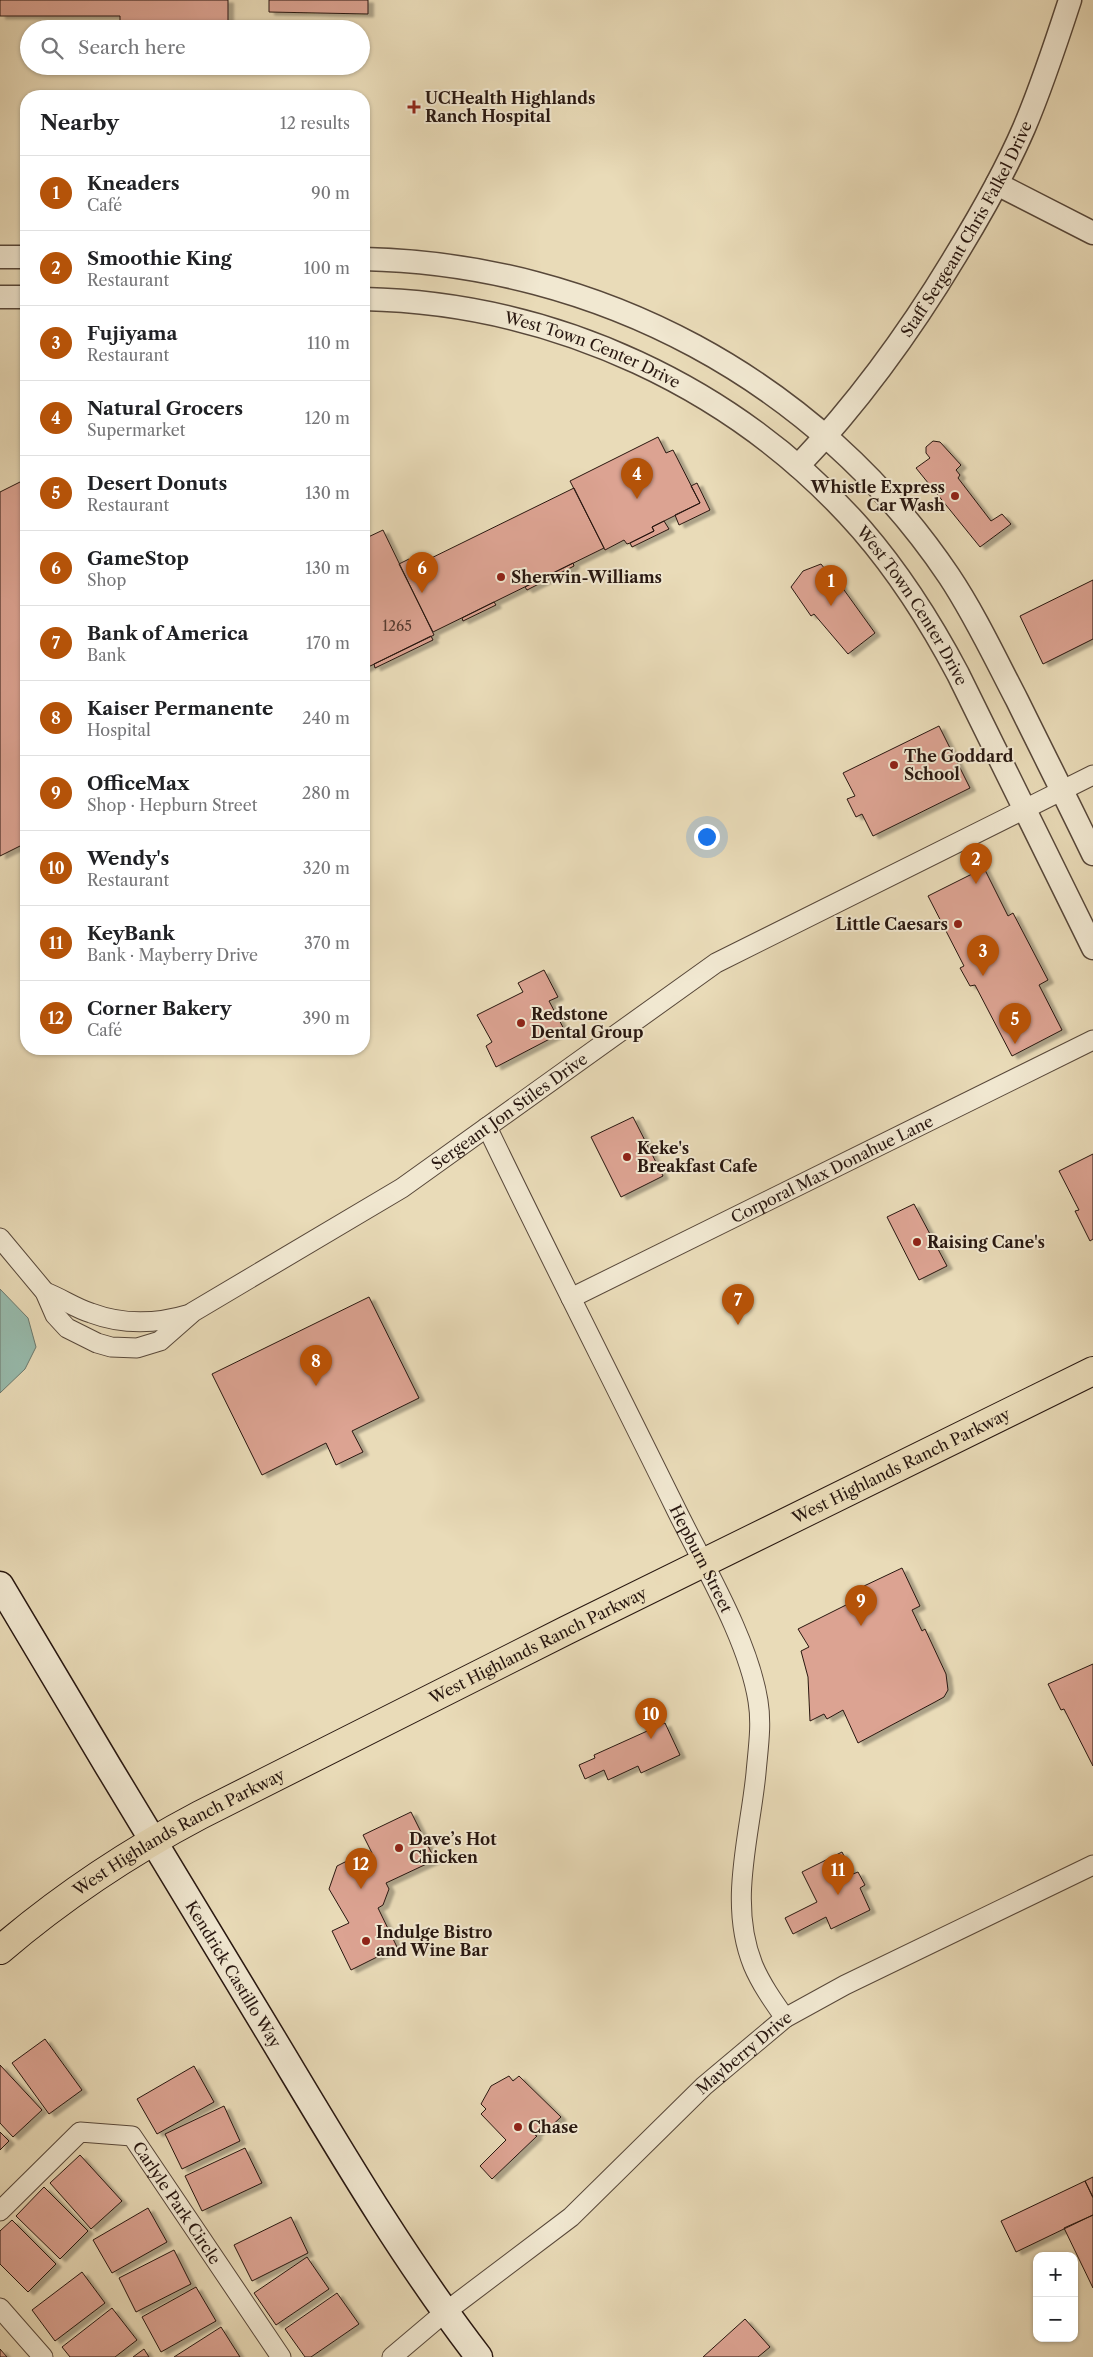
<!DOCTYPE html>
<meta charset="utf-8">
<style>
:root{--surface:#fff;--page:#f6f6f6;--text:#202124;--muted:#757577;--line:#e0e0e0;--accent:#b45309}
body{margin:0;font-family:"Libre Caslon Text",serif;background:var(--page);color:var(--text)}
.controls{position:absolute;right:15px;bottom:15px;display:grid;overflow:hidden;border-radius:10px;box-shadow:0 1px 4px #0004}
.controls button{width:45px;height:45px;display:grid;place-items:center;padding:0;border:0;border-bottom:1px solid var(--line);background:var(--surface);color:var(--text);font:25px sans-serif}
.you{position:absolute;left:706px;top:836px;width:18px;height:18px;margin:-12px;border:4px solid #fff;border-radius:50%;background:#1a73e8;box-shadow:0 0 0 8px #1a73e833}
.badge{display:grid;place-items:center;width:32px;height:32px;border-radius:50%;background:var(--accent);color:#fff;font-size:16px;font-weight:700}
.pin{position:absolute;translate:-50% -41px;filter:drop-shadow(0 1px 2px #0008)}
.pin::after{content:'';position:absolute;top:26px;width:18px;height:15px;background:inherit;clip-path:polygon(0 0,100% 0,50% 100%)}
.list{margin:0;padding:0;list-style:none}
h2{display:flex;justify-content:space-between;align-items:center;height:65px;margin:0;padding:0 20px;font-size:21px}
h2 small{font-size:16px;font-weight:400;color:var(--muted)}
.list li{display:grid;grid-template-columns:32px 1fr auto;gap:15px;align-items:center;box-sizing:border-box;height:75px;padding:0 20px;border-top:1px solid var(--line)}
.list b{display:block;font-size:19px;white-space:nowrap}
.list p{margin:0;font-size:16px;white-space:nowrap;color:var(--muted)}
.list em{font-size:16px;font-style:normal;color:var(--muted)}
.icon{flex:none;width:28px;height:28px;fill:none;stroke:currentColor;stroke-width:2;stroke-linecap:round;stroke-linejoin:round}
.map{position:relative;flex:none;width:1093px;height:2357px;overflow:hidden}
.search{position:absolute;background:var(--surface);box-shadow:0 1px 4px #0004;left:20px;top:20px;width:350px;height:55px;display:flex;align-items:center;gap:12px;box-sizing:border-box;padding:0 18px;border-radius:28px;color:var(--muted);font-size:19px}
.panel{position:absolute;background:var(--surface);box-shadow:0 1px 4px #0004;left:20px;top:90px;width:350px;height:965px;border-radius:20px}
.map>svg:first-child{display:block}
.water{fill:#97bbad;stroke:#6b796e}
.building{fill:#dca392;stroke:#281710;filter:url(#shadow)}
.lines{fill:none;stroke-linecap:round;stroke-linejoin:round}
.minor-casing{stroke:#58483a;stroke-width:21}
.tertiary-casing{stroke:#58483a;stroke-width:25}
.secondary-casing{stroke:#281710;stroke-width:29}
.primary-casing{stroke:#281710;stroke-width:30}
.minor{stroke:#f1e8d1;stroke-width:19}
.tertiary{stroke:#f1e8d1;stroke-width:22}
.secondary{stroke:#f1e8d1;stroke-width:26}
.primary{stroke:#e9dbb8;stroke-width:28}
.poi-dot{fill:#8f2418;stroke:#f1e8d1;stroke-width:2}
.labels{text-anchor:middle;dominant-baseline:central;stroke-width:4;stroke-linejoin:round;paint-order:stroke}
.number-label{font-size:14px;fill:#553a30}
.poi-label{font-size:16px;font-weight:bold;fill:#281710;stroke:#f1e8d1;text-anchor:start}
.street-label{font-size:16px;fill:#281710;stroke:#f1e8d1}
</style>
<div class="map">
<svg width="1093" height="2357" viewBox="0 0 1093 2357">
<defs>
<filter id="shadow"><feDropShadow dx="5.5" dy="3" stdDeviation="1" flood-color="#0004"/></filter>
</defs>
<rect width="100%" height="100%" fill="#e9dbb8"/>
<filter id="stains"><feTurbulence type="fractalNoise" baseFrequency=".004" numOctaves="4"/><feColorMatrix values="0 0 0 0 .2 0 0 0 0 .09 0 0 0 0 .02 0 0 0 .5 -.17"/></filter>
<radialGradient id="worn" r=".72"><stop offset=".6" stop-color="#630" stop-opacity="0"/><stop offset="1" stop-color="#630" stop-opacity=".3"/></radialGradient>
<!-- water -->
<path class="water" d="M0,1289L28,1318L36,1347L25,1369L0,1393Z"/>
<!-- building -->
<path class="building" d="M0,0H228V29H120V16H0Z
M269,0H368V14L269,12Z
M658,437L666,453L673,450L700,503L652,527L654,531L630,543L627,544L624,540L605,550L570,481Z
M933,441L940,442L961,465L956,470L960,475L958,478L991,521L1002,514L1011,524L980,547L916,468L930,458L926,453V447Z
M26,479V843L0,856V492Z
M697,483L710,510L679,525L675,515L700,503L691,486Z
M574,488L604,548L433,632L399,564L409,559L413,567Z
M664,521L669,529L632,547L630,543L654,531L652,527Z
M383,530L434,635L364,669V539Z
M573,563L574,566L527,590L525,587Z
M821,564L837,584L839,583L875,633L848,654L814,614L811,616L791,587L803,571Z
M1093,580V639L1043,664L1020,616Z
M494,602L496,605L463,621L462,618Z
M431,636L433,640L375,668L374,664Z
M939,726L970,788L873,836L862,814L856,817L847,799L855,796L843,773Z
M984,868L1008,916L1013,913L1048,980L1039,985L1062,1030L1012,1056L975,985L970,986L960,968L964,966L928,896Z
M544,970L558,997L549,1001L565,1031L496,1067L486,1046L492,1042L477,1015L523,992L518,983Z
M633,1117L663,1176L621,1197L591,1137Z
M1093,1154V1239L1090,1241L1075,1211L1079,1210L1059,1171Z
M914,1204L947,1266L919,1280L887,1217Z
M369,1297L419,1398L352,1431L363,1452L336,1465L326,1443L262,1475L212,1374Z
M902,1568L920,1606L912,1610L922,1631L925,1629L946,1674L948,1690L944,1697L935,1702L858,1743L843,1710L827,1719L824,1714L810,1721L808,1677L801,1651L809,1647L798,1629L868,1594L864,1586Z
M1093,1664V1766L1064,1709L1061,1710L1048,1684Z
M665,1723L680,1755L641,1773L638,1766L608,1780L604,1770L585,1779L579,1765L595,1758L594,1755Z
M411,1812L435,1860L386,1883L389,1889L383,1905L378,1908L397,1947L351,1970L332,1931L349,1923L329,1889L337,1866L355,1857L357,1861L372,1853L363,1835Z
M842,1852L853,1874L858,1872L865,1885L860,1888L870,1910L831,1929L826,1917L793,1934L785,1918L817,1902L802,1872Z
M45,2039L82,2090L49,2114L12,2063Z
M0,2065L42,2110L13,2137L0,2123Z
M194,2066L214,2102L157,2134L137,2099Z
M509,2076L513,2081L519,2076L561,2117L548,2129L545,2125L535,2135L537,2136L492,2179L480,2166L506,2140L481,2114L486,2109L481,2104L491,2086Z
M224,2106L240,2141L182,2169L165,2134Z
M0,2132L9,2141L0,2150Z
M245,2148L262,2183L202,2211L185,2176Z
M80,2155L122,2201L91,2229L50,2183Z
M1093,2177V2197L1085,2181Z
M1085,2181L1093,2198V2215L1016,2252L1001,2221Z
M44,2187L88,2231L60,2259L16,2216Z
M148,2208L167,2242L112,2273L93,2240Z
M1093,2215V2288L1064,2228Z
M291,2217L308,2253L252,2281L234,2245Z
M12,2220L56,2264L28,2292L0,2264V2231Z
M174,2250L191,2284L136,2312L119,2278Z
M307,2257L329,2289L276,2325L254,2293Z
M82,2272L105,2303L55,2341L32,2310Z
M196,2287L216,2321L161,2352L142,2317Z
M337,2293L359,2324L311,2357H305L285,2329Z
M112,2308L137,2340L115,2357H70L62,2347Z
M745,2319L770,2347L758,2357H703Z
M221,2327L240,2357H174Z
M0,2349L7,2357H0Z
M144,2349L149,2357H133Z"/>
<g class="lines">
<defs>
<g id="minor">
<path id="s1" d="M487,1127C548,1254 612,1379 674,1505C702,1563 748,1638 758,1701C762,1725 758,1749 756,1773C750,1836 728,1903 753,1965C761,1984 773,2001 785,2018"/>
<path id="s2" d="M0,1238L45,1292L55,1315L67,1328L97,1343L111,1347L137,1348L160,1341L193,1312L402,1188L716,963L1093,775"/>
<path d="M45,1292C61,1298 75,1308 91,1313C123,1325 157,1324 190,1314"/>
<path id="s3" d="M571,1298L1093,1040"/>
<path id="s4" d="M0,2211L80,2132L132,2136L281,2357"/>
<path d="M0,2308L43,2357"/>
<path id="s5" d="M392,2357L444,2313L571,2217L704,2086L785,2018L845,1985L1093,1865"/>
</g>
<g id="tertiary">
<path d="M997,184L1093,233"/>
<path d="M0,257H26"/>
<path d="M364,259C598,264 817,380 949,576C975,615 995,658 1017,700C1042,751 1068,802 1093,854"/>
<path d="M0,297H26"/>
<path id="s6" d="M364,299C554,303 737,387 862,530C900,574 931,623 958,674L1093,948"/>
<path id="s7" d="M798,466C858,403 911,330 956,255C981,214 1005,172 1024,128C1042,86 1056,43 1070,0"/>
</g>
<g id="secondary">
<path id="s8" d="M0,1585C90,1737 181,1888 273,2039C338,2147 402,2257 479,2357"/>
</g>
<g id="primary">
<path id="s9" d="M0,1950C62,1897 128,1853 200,1815L567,1630L1093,1371"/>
</g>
</defs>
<!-- minor casing -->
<use href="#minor" class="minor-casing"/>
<!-- tertiary casing -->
<use href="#tertiary" class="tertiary-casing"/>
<!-- secondary casing -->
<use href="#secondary" class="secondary-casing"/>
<!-- primary casing -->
<use href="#primary" class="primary-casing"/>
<!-- minor -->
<use href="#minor" class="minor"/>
<!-- tertiary -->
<use href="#tertiary" class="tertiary"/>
<!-- secondary -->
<use href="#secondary" class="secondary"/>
<!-- primary -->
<use href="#primary" class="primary"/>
</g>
<!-- markers -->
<g class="poi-dot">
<path d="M411.5 99.5h5v5h5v5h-5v5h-5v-5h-5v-5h5z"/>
<circle cx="955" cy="496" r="5"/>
<circle cx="501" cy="577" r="5"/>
<circle cx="894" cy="765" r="5"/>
<circle cx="958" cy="924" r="5"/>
<circle cx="521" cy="1023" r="5"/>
<circle cx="627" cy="1157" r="5"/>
<circle cx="917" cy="1242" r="5"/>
<circle cx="399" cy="1848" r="5"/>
<circle cx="366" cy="1941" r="5"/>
<circle cx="518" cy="2127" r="5"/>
</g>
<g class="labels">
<!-- number labels -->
<g class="number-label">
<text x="397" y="626">1265</text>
</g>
<!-- poi labels -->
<g class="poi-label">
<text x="425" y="98">UCHealth Highlands<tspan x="425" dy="18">Ranch Hospital</tspan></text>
<text x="945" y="487" text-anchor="end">Whistle Express<tspan x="945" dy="18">Car Wash</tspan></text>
<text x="511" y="577">Sherwin-Williams</text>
<text x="904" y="756">The Goddard<tspan x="904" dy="18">School</tspan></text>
<text x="948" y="924" text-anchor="end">Little Caesars</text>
<text x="531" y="1014">Redstone<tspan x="531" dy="18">Dental Group</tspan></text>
<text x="637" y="1148">Keke's<tspan x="637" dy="18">Breakfast Cafe</tspan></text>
<text x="927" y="1242">Raising Cane's</text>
<text x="409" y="1839">Dave’s Hot<tspan x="409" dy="18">Chicken</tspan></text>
<text x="376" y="1932">Indulge Bistro<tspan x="376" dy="18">and Wine Bar</tspan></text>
<text x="528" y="2127">Chase</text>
</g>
<!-- street labels -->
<g class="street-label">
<text stroke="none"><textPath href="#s7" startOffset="292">Staff Sergeant Chris Falkel Drive</textPath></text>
<text stroke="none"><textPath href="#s6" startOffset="236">West Town Center Drive</textPath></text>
<text stroke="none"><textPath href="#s6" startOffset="656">West Town Center Drive</textPath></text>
<text stroke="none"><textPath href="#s2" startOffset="630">Sergeant Jon Stiles Drive</textPath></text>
<text stroke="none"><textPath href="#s3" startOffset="291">Corporal Max Donahue Lane</textPath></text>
<text stroke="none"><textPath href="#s9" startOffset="1025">West Highlands Ranch Parkway</textPath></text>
<text stroke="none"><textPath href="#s1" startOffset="482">Hepburn Street</textPath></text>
<text stroke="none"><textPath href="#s9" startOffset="620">West Highlands Ranch Parkway</textPath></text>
<text stroke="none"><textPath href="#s9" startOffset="215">West Highlands Ranch Parkway</textPath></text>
<text stroke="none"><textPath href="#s8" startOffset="454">Kendrick Castillo Way</textPath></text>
<text stroke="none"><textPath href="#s5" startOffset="466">Mayberry Drive</textPath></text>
<text stroke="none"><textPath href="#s4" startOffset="245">Carlyle Park Circle</textPath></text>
</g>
</g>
<rect width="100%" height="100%" filter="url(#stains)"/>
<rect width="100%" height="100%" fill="url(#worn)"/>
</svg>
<div class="controls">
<button>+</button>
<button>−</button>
</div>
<div class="you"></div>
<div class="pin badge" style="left:831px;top:606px">1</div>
<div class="pin badge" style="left:976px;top:884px">2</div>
<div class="pin badge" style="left:983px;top:976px">3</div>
<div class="pin badge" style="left:637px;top:499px">4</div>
<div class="pin badge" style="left:1015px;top:1044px">5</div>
<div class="pin badge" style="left:422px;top:593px">6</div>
<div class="pin badge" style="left:738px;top:1325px">7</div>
<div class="pin badge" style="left:316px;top:1386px">8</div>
<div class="pin badge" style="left:861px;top:1626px">9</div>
<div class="pin badge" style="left:651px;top:1739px">10</div>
<div class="pin badge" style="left:838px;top:1895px">11</div>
<div class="pin badge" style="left:361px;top:1889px">12</div>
<div class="search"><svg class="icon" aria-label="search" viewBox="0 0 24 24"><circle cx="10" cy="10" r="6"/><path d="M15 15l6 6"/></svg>Search here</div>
<section class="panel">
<h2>Nearby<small>12 results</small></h2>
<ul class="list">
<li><span class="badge">1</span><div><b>Kneaders</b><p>Café</p></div><em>90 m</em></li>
<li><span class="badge">2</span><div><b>Smoothie King</b><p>Restaurant</p></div><em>100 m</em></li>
<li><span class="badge">3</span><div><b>Fujiyama</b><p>Restaurant</p></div><em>110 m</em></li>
<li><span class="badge">4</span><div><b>Natural Grocers</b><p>Supermarket</p></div><em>120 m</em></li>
<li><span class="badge">5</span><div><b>Desert Donuts</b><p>Restaurant</p></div><em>130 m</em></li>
<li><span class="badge">6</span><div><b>GameStop</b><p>Shop</p></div><em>130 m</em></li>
<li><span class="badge">7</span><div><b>Bank of America</b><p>Bank</p></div><em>170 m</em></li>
<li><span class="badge">8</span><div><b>Kaiser Permanente</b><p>Hospital</p></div><em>240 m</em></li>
<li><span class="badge">9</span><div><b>OfficeMax</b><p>Shop · Hepburn Street</p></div><em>280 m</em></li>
<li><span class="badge">10</span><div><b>Wendy's</b><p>Restaurant</p></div><em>320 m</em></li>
<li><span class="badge">11</span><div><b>KeyBank</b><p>Bank · Mayberry Drive</p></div><em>370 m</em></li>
<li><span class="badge">12</span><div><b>Corner Bakery</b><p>Café</p></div><em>390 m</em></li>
</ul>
</section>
</div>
